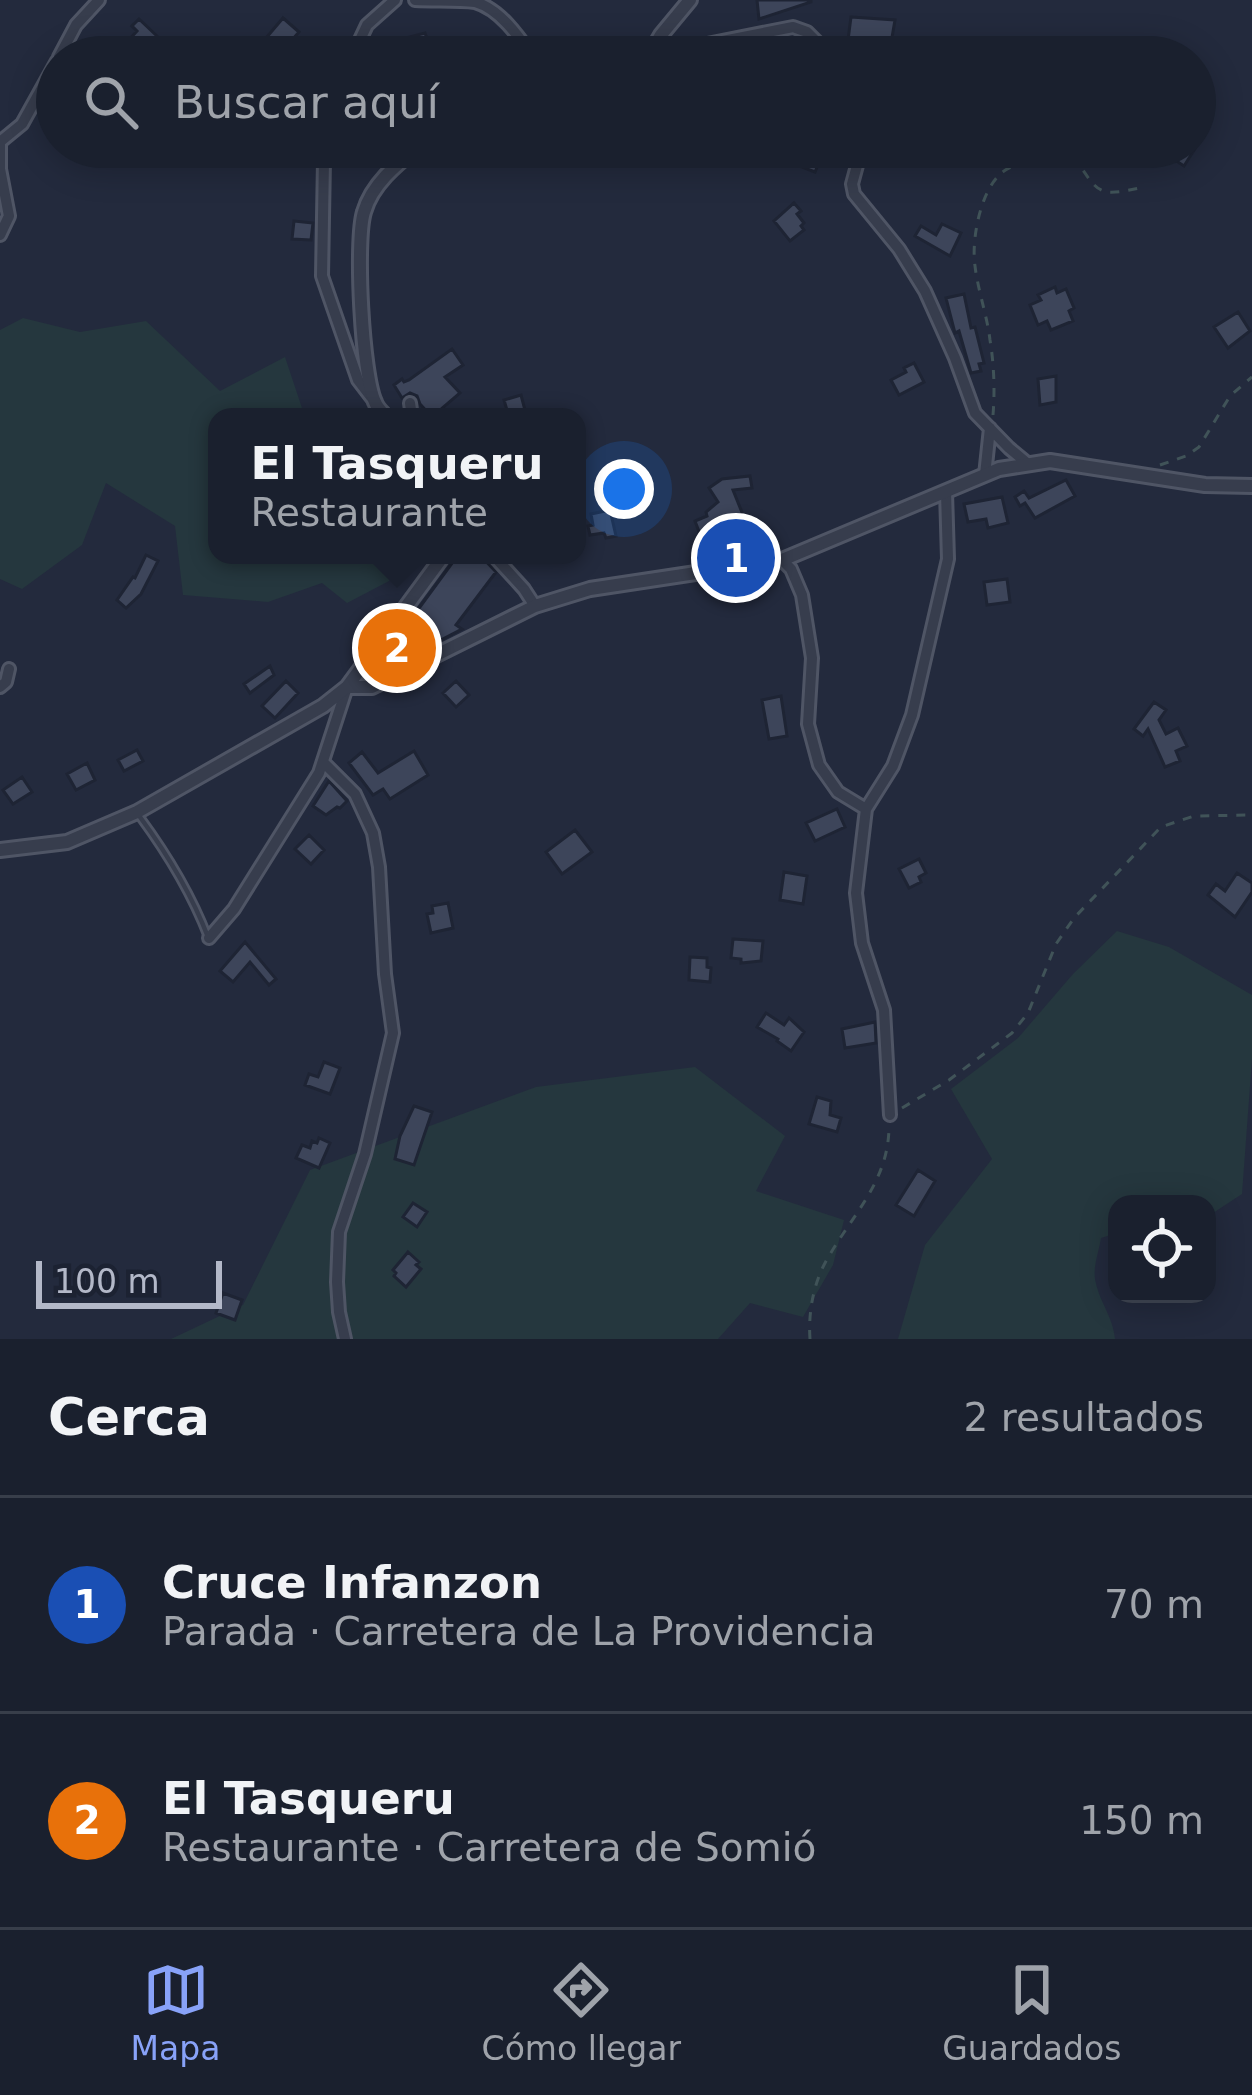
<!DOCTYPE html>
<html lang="es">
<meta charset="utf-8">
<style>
:root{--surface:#1a202e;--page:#272d3a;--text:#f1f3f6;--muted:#9fa3aa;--line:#383e4a;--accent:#88a2f8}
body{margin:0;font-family:"DejaVu Sans",sans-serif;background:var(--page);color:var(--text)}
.controls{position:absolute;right:36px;bottom:36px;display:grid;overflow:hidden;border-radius:24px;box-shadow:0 6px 30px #0003}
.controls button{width:108px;height:108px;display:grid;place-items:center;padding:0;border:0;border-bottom:3px solid var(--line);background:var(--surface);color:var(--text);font:60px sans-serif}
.scale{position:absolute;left:36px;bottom:30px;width:186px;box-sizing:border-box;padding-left:12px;border:6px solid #b3b8c8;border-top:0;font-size:33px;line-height:42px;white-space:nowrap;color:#b3b8c8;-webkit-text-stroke:9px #1c2232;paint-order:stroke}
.you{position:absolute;left:624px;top:489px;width:42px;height:42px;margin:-30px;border:9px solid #fff;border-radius:50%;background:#1a73e8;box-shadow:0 0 0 18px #1a73e833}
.badge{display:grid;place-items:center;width:78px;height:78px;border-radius:50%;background:var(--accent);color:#fff;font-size:39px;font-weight:700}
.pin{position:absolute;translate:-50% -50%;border:6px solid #fff;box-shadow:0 3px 12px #0006}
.popup{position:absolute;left:208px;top:408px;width:378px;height:156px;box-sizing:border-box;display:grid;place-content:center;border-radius:24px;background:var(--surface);filter:drop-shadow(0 3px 9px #0005);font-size:39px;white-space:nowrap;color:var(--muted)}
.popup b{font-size:45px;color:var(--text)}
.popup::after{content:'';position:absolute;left:50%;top:100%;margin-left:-24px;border:24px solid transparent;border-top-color:var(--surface)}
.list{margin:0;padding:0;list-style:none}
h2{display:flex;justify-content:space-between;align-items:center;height:156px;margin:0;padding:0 48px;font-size:51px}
h2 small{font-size:39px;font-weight:400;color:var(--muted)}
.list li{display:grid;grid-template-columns:78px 1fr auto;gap:36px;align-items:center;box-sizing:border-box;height:216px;padding:0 48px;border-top:3px solid var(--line)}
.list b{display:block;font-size:45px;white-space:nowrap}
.list p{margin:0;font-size:39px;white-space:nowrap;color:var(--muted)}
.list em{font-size:39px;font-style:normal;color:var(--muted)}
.icon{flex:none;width:66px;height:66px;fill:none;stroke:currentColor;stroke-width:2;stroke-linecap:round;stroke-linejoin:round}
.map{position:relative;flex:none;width:1252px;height:1339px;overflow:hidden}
.search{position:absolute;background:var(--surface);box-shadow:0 6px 30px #0003;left:36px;right:36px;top:36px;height:132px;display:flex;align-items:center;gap:30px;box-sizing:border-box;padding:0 42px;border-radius:66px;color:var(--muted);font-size:45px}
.sheet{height:588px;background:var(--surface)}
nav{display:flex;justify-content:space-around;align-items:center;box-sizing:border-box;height:168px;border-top:3px solid var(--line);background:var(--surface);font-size:33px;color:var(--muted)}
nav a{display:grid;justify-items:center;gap:6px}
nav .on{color:var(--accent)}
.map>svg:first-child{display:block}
.green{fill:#25373e}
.building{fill:#3d455a;stroke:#1e2434;stroke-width:3}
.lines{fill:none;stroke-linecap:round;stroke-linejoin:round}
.service-casing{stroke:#4f5565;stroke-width:10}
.minor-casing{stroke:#4f5565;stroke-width:16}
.tertiary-casing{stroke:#4f5565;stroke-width:18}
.path{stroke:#405358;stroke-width:3;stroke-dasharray:9 9;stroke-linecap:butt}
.service{stroke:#373d4d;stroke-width:4.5}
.minor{stroke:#373d4d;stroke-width:10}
.tertiary{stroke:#373d4d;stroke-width:12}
</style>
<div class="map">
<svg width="1252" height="1339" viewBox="0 0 1252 1339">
<rect width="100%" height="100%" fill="#232a3d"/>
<!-- green -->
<path class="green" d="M23,318L80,332L146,321L220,391L285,357L305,417H217V555H411L389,581L347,603L322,583L268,602L183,595L175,526L106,483L82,545L22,589L0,579V330Z
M1117,931L1169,947L1252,995V1059L1242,1194L1207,1217V1204H1117V1233L1101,1238C1099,1251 1093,1267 1095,1279C1099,1302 1113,1316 1115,1339H898L925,1245L992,1159L951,1089L1018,1038L1073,974Z
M695,1067L785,1136L756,1191L844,1220L833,1265L803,1317L750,1303L718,1339H171L243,1305L310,1170L536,1087Z"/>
<!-- building -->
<path class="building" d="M757,0H811V2L759,19Z
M851,17L895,20L890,49L848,40Z
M283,18L299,32L277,57H250Z
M139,19L159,38L141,57L126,43L137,31L132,26Z
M425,33L434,57H408L402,53L398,40Z
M802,147H812L809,156L820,160L815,172L781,159L785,148L799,154Z
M1155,147H1196L1184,166Z
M794,203L801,211L797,214L804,223L801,226L804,230L790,241L774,221Z
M294,221L313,223L311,240L292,239Z
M942,224L961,233L950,256L915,236L921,226L936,235Z
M1055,287L1057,293L1066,289L1074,308L1069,311L1073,321L1051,330L1047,321L1038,325L1030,305L1041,300L1038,295Z
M964,294L971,328L975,327L984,363L979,364L981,371L971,373L959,331L955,333L946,298Z
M1238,312L1250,331L1228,348L1214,327Z
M452,349L463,365L445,377L460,393L432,417L420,404L417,396L410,393L402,398L394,385L402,379L404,382L409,380Z
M914,363L924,382L899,395L891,380L906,372L904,368Z
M1056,376V402L1040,405L1038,379Z
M521,395L526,414L509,417L504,400Z
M750,476L752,488L733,490L747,525L703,542L695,521L707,516L706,512L718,502L709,488L722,479Z
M1066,480L1075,496L1035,518L1025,503L1020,506L1015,497L1024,491L1029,498Z
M1002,497L1008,523L988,528L986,519L968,522L964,504Z
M610,510L616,536L606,538L604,533L590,535L588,526L593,525L591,514Z
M146,555L158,561L141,594L126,608L117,600L133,577L135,578Z
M458,555H480L496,572L456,625L462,629L387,668L381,660Z
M1007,579L1010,602L987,605L984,582Z
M270,666L274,675L250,693L244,684Z
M286,681L298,693L275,718L262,706Z
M456,681L469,695L456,707L443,693Z
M781,696L787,736L769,739L762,700Z
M1154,702L1166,710L1159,720L1166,734L1178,728L1187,746L1176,751L1180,761L1165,767L1148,729L1143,736L1134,729Z
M137,750L143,761L124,771L118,760Z
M414,751L428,775L390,799L383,789L373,795L349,763L362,752L378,773Z
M87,763L95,780L76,790L67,774Z
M22,777L32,792L13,804L3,790Z
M329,781L347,801L340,808L337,807L326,815L313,806Z
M837,809L845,827L815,841L806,823Z
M575,830L592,852L562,874L546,852Z
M309,835L324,850L311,864L295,849Z
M919,859L926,873L919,877L921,882L909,888L899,869Z
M784,872L807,876L803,904L780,900Z
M1237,873L1252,883V892L1235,917L1208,895L1216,884L1225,891Z
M448,903L453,928L431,933L427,914L433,913L432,906Z
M733,939L763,941L761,961L741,963V959L731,958Z
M245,942L276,979L269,985L250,962L233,982L220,971Z
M690,957L707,958V967L711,968L710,982L689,980Z
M766,1013L784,1025L789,1018L804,1032L791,1051L777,1041L778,1039L757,1027Z
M875,1022L876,1043L845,1048L842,1029Z
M324,1062L340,1068L330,1094L305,1085L309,1074L318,1077Z
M817,1097L831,1101L830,1115L841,1118L837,1132L809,1124Z
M414,1106L432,1112L414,1165L395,1159L400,1136Z
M319,1138L330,1143L319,1168L296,1158L302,1145L310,1148L312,1141L317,1143Z
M918,1170L935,1181L914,1216L896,1205Z
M413,1203L427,1212L417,1227L403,1217Z
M408,1252L419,1262L416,1265L421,1269L406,1287L394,1276L396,1273L393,1270Z
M223,1293L242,1300L235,1320L216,1313Z"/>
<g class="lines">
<defs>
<path id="service" d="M140,817C168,855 191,893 208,937"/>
<path id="minor" d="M415,0C434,1 458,0 475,2C500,9 519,37 533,57
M59,57L76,25L99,0
M352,57L367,25L395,0
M666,57L682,49L793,27L807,32L832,57
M0,142L22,124L57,61
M0,145V169L9,216L0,235
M327,147L324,160L322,276L358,380L371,397
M862,147L852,184L854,194L899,249L925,291L955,358L975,413L1009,448L1027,463
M410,403L412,417
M985,475L990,428
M493,555L524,589L535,606
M782,560L791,569L802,595L812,658L808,724L819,765L838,792L866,809L856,893L862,943L884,1010L890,1115
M0,687L6,682L9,669
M323,762L355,794L373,833L379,867L385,974L393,1033L365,1154L339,1232L337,1282L339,1312L345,1339
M866,809L893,766L912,715L948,559L946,492
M209,938L234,909L319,773L347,687"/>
<path id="tertiary" d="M648,57L661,35L690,0
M386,417C382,412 377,408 375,402C362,375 355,241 364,212C372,184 397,164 418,147
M347,687H372L535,606L590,589L782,560L999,469L1050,461L1205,485L1252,486
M0,850L67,842L137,812L323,706L347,687L444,555"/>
</defs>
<!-- service casing -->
<use href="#service" class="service-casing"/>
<!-- minor casing -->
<use href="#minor" class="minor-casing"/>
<!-- tertiary casing -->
<use href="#tertiary" class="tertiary-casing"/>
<!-- path -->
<path class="path" d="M993,415C995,391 994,364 990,340C987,315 978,291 975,266C971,239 981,187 1004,171C1017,162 1044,157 1058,155C1084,152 1084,189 1108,192C1119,193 1134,189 1145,187
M1160,465L1186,456L1199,447L1230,396L1252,377
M902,1108L949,1080L1012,1033L1028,1013L1056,944L1074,918L1161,827L1194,816L1252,815
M810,1339C808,1311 814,1280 829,1256C854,1213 888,1181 889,1128"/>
<!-- service -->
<use href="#service" class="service"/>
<!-- minor -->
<use href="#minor" class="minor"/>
<!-- tertiary -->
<use href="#tertiary" class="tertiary"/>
</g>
</svg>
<div class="controls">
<button><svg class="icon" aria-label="locate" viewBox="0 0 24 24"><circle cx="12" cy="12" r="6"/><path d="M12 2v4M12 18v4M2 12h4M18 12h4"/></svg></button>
</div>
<div class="scale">100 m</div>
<div class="you"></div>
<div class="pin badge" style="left:736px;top:558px;background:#1a4fb4">1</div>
<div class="pin badge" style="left:397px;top:648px;background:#e8710a">2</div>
<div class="popup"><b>El Tasqueru</b>Restaurante</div>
<div class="search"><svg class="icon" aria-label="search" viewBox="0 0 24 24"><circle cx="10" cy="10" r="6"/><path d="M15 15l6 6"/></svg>Buscar aquí</div>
</div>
<section class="sheet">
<h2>Cerca<small>2 resultados</small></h2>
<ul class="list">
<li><span class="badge" style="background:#1a4fb4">1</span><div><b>Cruce Infanzon</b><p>Parada · Carretera de La Providencia</p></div><em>70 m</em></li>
<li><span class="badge" style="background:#e8710a">2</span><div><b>El Tasqueru</b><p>Restaurante · Carretera de Somió</p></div><em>150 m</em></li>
</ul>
</section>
<nav>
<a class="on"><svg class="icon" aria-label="map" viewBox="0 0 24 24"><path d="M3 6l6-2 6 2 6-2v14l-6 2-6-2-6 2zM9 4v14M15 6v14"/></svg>Mapa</a>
<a><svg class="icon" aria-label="directions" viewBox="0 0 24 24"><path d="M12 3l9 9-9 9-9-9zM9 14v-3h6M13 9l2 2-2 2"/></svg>Cómo llegar</a>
<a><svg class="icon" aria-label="saved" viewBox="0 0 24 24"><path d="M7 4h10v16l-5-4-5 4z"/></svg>Guardados</a>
</nav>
